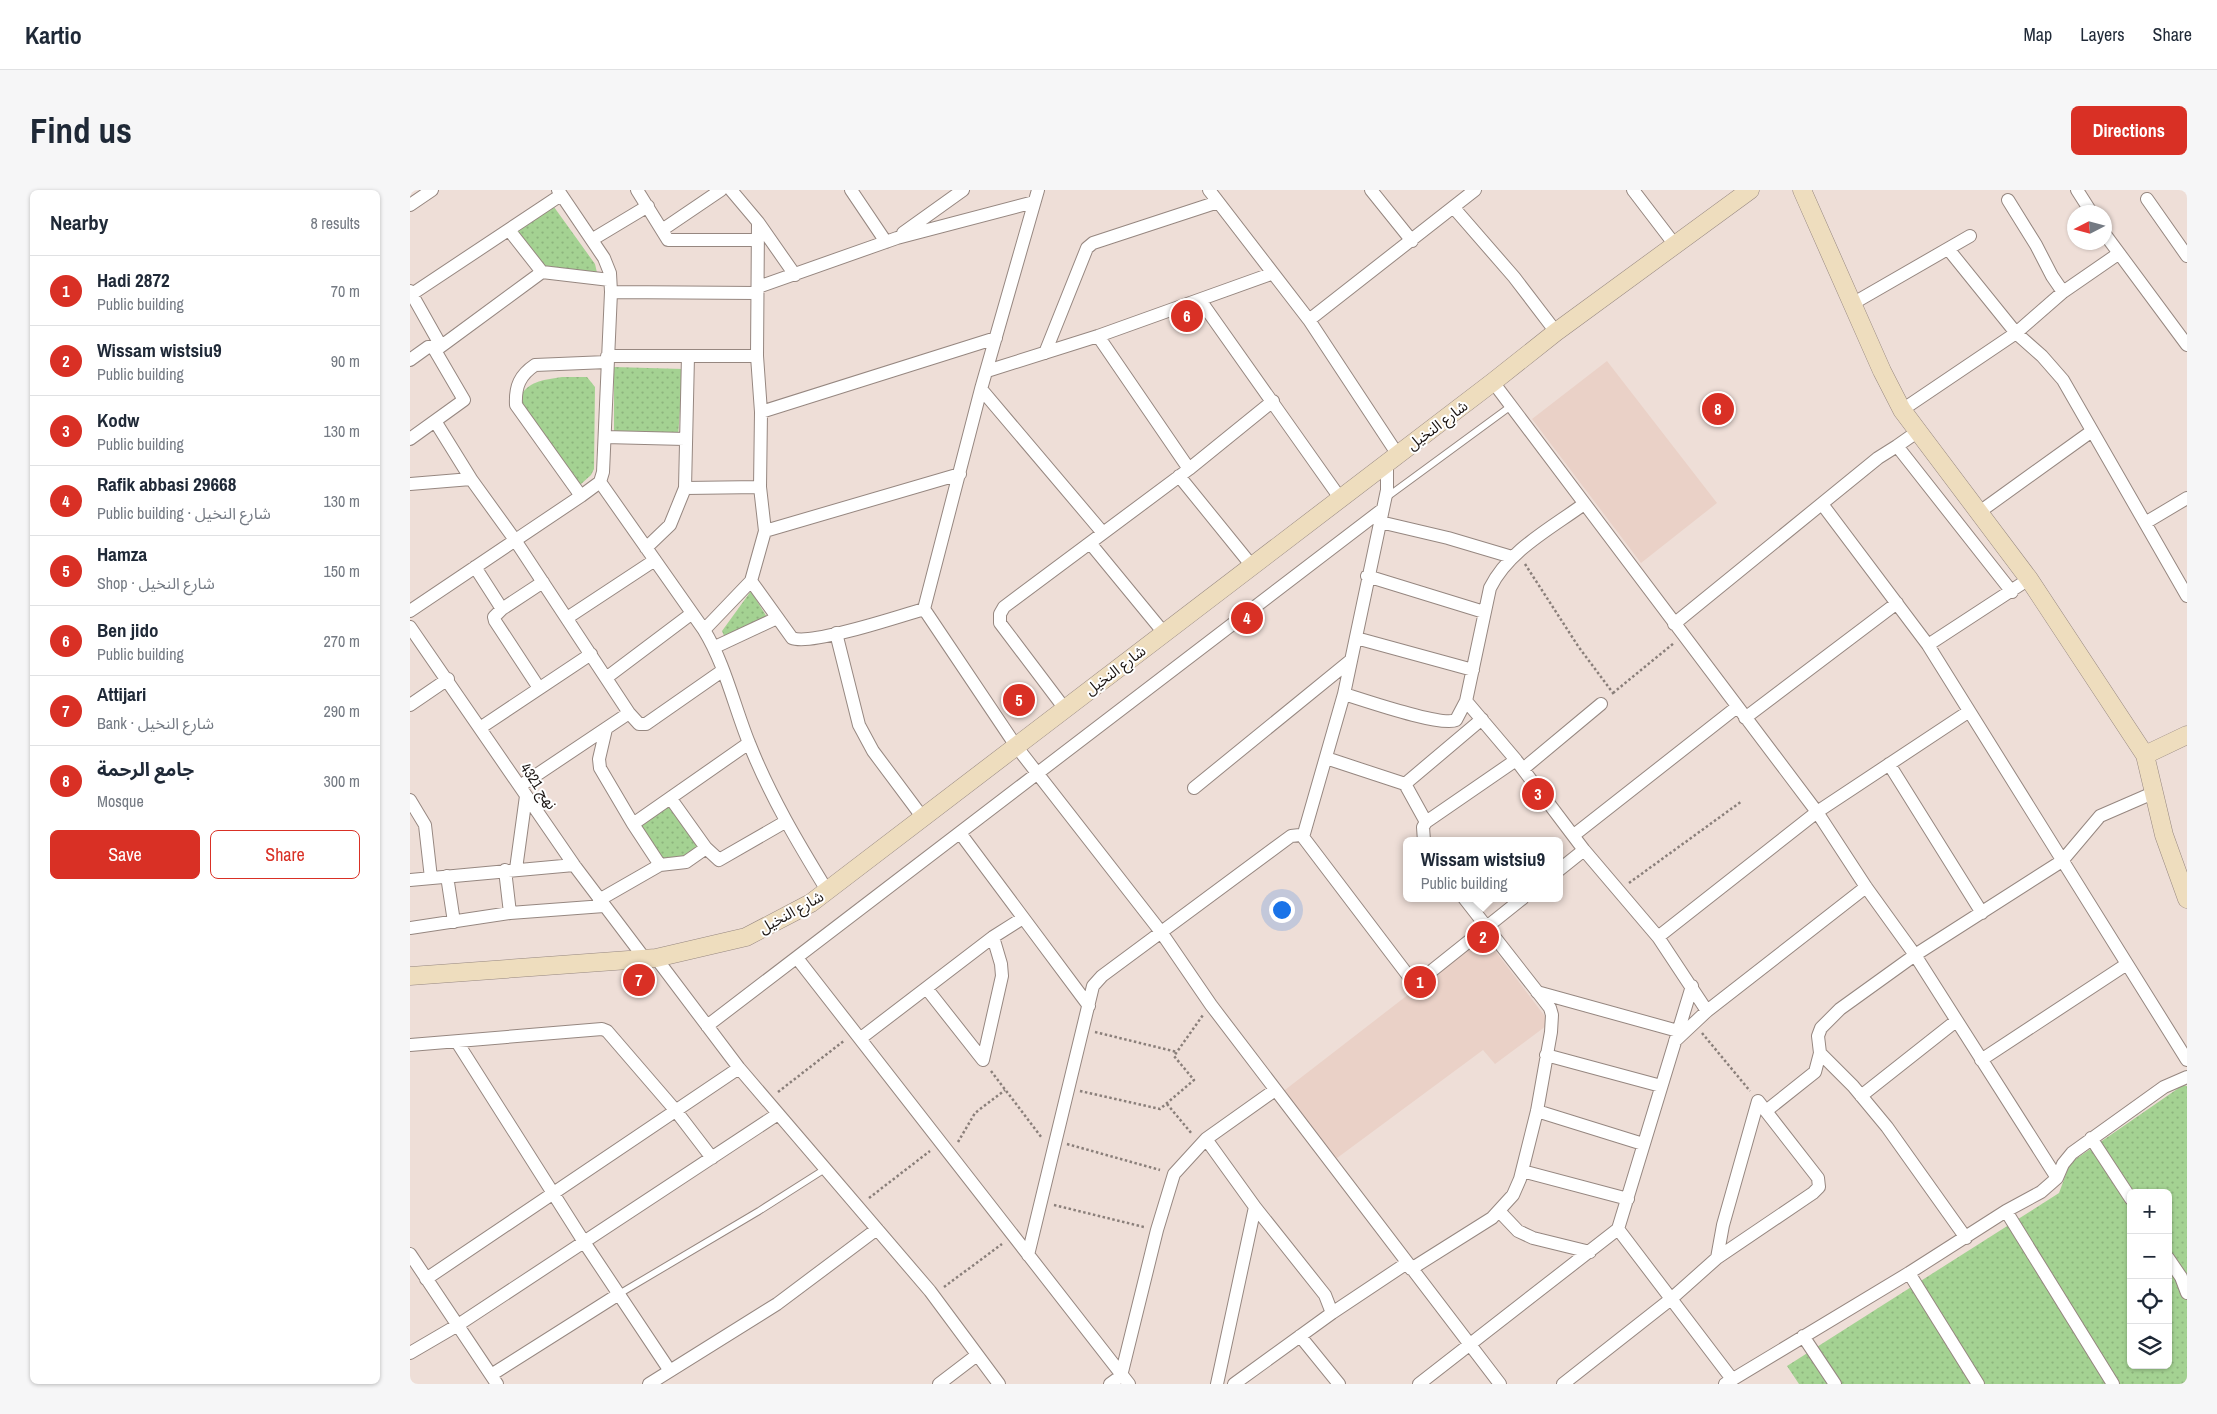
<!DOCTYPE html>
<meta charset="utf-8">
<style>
:root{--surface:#fff;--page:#f6f6f7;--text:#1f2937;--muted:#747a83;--line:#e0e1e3;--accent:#d93025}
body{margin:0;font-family:"Archivo Narrow","Noto Sans Arabic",sans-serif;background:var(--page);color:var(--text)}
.controls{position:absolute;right:15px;bottom:15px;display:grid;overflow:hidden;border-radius:8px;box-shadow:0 1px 4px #0004}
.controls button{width:45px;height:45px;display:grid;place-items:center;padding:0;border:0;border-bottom:1px solid var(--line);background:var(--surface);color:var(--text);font:25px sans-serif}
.compass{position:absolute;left:1657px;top:15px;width:45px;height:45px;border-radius:50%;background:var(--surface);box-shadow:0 1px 4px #0004;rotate:264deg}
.you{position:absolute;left:871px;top:719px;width:18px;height:18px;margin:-12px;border:4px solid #fff;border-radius:50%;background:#1a73e8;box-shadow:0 0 0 8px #1a73e833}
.badge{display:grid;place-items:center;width:32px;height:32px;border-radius:50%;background:var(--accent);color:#fff;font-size:16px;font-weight:700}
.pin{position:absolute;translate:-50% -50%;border:2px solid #fff;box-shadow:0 1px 5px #0006}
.popup{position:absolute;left:993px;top:647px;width:160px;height:65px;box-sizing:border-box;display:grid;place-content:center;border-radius:8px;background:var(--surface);filter:drop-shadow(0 1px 4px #0005);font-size:16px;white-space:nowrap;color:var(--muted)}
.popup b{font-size:19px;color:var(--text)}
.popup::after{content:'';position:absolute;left:50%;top:100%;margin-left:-10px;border:10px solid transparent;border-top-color:var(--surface)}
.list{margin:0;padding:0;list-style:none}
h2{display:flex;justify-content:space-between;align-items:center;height:65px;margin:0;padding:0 20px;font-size:21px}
h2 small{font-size:16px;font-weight:400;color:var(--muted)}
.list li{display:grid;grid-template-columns:32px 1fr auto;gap:15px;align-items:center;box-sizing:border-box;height:70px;padding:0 20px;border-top:1px solid var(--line)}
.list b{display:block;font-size:19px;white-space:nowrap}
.list p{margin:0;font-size:16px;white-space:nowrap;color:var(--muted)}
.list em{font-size:16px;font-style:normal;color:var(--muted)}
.actions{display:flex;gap:10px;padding:15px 20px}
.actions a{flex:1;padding:11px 0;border:1px solid var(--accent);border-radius:8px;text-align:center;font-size:18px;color:var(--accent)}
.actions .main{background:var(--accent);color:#fff}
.icon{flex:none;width:28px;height:28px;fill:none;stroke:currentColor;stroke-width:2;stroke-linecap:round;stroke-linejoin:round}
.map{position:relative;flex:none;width:1777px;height:1194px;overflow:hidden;border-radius:8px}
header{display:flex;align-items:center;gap:30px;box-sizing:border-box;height:70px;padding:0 25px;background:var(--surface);border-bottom:1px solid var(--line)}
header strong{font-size:24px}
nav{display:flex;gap:28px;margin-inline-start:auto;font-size:18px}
.intro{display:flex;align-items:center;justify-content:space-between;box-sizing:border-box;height:120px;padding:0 30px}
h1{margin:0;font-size:35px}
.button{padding:12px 22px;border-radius:8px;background:var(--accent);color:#fff;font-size:18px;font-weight:700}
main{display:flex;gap:30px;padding:0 30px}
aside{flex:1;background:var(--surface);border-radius:8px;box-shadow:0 1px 4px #0004}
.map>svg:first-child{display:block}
.built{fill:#ead1c7}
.green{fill:url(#green-dots);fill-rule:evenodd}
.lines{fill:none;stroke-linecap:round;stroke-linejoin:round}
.lane-casing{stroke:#968780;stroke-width:8}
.street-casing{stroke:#968780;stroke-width:14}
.secondary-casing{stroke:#968780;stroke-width:19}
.path{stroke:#8a7f7a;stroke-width:2.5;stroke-dasharray:2.5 2.5;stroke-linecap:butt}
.lane{stroke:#fff;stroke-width:6}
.street{stroke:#fff;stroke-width:12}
.secondary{stroke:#eeddbe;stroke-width:18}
.labels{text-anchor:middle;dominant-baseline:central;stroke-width:4;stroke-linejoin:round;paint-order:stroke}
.street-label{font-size:15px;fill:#1a1412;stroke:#fff}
</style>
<header>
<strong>Kartio</strong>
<nav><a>Map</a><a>Layers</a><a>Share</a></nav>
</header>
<div class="intro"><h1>Find us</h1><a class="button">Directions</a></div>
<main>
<aside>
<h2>Nearby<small>8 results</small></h2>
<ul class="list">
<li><span class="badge">1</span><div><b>Hadi 2872</b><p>Public building</p></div><em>70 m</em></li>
<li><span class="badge">2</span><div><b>Wissam wistsiu9</b><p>Public building</p></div><em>90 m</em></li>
<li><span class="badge">3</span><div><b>Kodw</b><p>Public building</p></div><em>130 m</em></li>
<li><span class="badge">4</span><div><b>Rafik abbasi 29668</b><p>Public building · شارع النخيل</p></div><em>130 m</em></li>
<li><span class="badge">5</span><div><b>Hamza</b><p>Shop · شارع النخيل</p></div><em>150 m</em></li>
<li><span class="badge">6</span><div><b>Ben jido</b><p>Public building</p></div><em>270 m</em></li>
<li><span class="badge">7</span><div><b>Attijari</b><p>Bank · شارع النخيل</p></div><em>290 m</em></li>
<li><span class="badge">8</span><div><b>جامع الرحمة</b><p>Mosque</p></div><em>300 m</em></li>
</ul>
<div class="actions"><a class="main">Save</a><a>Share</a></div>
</aside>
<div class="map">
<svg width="1777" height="1194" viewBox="0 0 1777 1194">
<defs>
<pattern id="green-dots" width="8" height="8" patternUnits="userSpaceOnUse" patternTransform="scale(1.25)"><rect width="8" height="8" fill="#a4d292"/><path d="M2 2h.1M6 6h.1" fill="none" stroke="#8db37d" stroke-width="1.8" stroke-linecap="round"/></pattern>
</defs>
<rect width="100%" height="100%" fill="#eeded7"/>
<!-- built -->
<path class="built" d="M1197,171L1307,313L1231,373L1122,229Z
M1074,746L1140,833L1085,874L1073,860L923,971L871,903Z"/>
<!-- green -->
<path class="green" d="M144,17L185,74L188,87L136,85L107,42Z
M204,177L273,179L268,247L204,246Z
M152,187H177L185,197L184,279L181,285L170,295L113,217L111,205C121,190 135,190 152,187Z
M341,401L358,429L315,448L312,441Z
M259,614L291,657L274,668L252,670L229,635Z
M1773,895L1777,896V1194H1389L1377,1176L1649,1003L1660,973ZM1721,1003H1758V1175H1721Z"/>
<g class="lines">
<defs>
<path id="lane" d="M977,307L1101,216
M209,1104L349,1021L415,979"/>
<path id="street" d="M227,0L258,50H348
M321,0L348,32L385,85
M441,0L476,52
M628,0L571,199L514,419L606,556L751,742L801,815L1090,1194
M799,0L899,130L988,265
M961,0L1002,51
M1223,0L1265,55
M1667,0L1681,22
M1737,9L1777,66
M1598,10L1626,55L1642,86L1653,102
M0,15L22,0
M1044,18L1104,87L1146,142
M99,40L132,82
M252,40L311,0
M493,43L553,0
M1694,43L1777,155
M183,49L238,16
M1539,60L1606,143L1632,166L1653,190L1777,406
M348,97L487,48L624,12
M0,101L31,156
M201,102L347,103
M2,104L151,5
M790,110L930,308
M1442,114L1560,46
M899,130L1065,0
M688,146L779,279
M26,160L132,82L200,90
M635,163L677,58L683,53L808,12
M197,166H347
M0,170L18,157H23L54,210L0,249
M577,181L688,146L861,84
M1083,192L1407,622L1456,697L1505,765L1647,988
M571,199L693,343
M1492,220L1606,143L1653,102L1708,64
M351,222L586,148
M25,231L61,289L105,350L219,523L110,596
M195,247L275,249
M1487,256L1507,242
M769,286L842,376
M190,292L294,440C315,474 324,516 339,553C360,606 388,653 418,702
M0,294L61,289
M275,298L350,297
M171,306L106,215C105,196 110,185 125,175L197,172
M1174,314C1140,339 1099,360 1080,398L1056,511L1106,570L1174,660L1248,747L1297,821
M1412,314L1518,455L1777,870
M1568,323L1682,241
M970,332L1038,348L1102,367
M1735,333L1777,308
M355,341L550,284
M680,353L754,443
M236,358L260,335L275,298L278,166
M65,377L92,419
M957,386L1074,422
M341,391L382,448C401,456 490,426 514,419
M0,421L171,306L190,292L193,282L201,102L200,83L194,68L148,0
M157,428L245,370
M1264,434L1468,268L1487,256L1602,402
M0,437L164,675L235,769
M294,440L341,391L355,341L350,297L351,222L347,166L348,32
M426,443L449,535L463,561L513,628
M946,448L1063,480
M1518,455L1619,389
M305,457L367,428
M196,488L281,424
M129,498L85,431L84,427L92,419L133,392
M934,504C954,510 1031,537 1046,530L1056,511
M0,515L38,489
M655,519L590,433V424L594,417L779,279L863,211
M219,523L229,534H236L312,481
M1335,528L1487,413
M70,538L181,464
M196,539L189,569L190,578L223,634L250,675
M916,568L995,594L1072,529
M1479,574L1572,723
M1113,579L1191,514
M995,594L1016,632L1013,637L1014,651
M784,598L940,471
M261,609L296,658L309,670L375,632
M0,610L15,635L21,688
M1016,632L1106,570
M223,634L339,553
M550,643L679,816
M1164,645L1327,517
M893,647L934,504L977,300V273
M106,679L116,606
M95,680L100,723
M1149,680L1174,660
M37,686L44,732
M0,690L164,675
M189,710L250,675L276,672L296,658
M0,738L100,723L194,716
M1248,747L1407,622L1558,522
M246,768L329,878L520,1101L589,1194
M387,768L719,1194
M517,799L573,870L592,786L591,774L583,747
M1127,802L1268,841
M297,836L973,319
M451,848L583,747L613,728
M1265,851L1297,821L1456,697
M47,852L174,1052L260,1181
M0,855L192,839L197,841L266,921L302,968
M1410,863L1443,896L1477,937L1556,1048
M1136,865L1251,896
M1571,870L1717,774
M1451,906L1546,831
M1348,911L1408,988L1409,997L1403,1003L1307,1068L1313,1035Z
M1127,921L1233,954
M1356,921L1405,882L1410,863L1408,846L1411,838L1430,819L1505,765L1652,671L1690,626L1743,603
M1681,948L1721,1009
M796,949L845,1017L807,1194
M1112,981L1218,1009
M1089,1021L1108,1041L1123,1048L1180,1062
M1596,1021L1703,1194
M1208,1039L1322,1189
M0,1064L87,1194
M618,1065L683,796L692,786L881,646L890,645L893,647L1000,788L1005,792L1009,791L1113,708
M1758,1068L1771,1087L1777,1103
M1001,1079L1082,1028L1103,1005L1110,989L1127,921L1141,842L1142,825L1140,818L1054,708
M1499,1083L1568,1194
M16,1089L329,878
M922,1123L997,1073
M890,1146L929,1194
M1393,1146L1425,1194
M0,1163L48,1135L368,924
M81,1185L209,1104
M239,1194L367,1114L467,1039
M529,1194L567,1165
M700,1194L711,1186L747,1040L764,984L796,949L865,900
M824,1194L922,1123L915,1105L845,1017
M1009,1194L1208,1039L1282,796
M1153,1194L1261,1109L1307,1068
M1315,1194L1499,1083L1596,1021L1631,1002L1647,988L1653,974L1662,963L1754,897L1777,887"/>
<path id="secondary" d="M1392,0L1472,181L1492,220L1619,389L1735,565L1754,645L1777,709
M1735,565L1777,545
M0,786L246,768L336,747L401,713L1083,192L1146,142L1340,0"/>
</defs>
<!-- lane casing -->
<use href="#lane" class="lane-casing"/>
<!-- street casing -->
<use href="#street" class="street-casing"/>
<!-- secondary casing -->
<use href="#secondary" class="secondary-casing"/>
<!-- path -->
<path class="path" d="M1115,374L1168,456L1203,503L1200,505
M1203,503L1264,453
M1219,693L1332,611
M685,842L767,862
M1292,843L1340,901
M581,881L632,948
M670,901L750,919L784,890L764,866L793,825
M368,902L435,850
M757,914L782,944
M548,952L565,923L595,900
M657,954L750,980
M459,1008L520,961
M644,1015L734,1037
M534,1097L592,1054"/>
<!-- lane -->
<use href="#lane" class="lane"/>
<!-- street -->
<use href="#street" class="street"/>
<!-- secondary -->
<use href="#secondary" class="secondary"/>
</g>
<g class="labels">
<!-- street labels -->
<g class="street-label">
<text transform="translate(1027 235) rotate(-37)">شارع النخيل</text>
<text transform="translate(705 480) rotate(-37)">شارع النخيل</text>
<text transform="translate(129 596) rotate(56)">نهج 4321</text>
<text transform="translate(381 722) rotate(-29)">شارع النخيل</text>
</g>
</g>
</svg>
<div class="controls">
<button>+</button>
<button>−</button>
<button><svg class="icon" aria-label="locate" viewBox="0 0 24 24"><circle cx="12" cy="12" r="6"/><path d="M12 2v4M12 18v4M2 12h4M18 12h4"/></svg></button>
<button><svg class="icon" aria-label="layers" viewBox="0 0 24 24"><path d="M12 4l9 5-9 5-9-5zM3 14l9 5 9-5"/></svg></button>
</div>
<svg class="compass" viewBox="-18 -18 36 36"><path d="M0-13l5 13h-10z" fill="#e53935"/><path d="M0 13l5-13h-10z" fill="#747a83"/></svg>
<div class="you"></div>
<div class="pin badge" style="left:1010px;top:792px">1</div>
<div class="pin badge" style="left:1073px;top:747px">2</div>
<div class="popup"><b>Wissam wistsiu9</b>Public building</div>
<div class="pin badge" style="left:1128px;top:604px">3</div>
<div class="pin badge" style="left:837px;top:428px">4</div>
<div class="pin badge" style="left:609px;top:510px">5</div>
<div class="pin badge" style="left:777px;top:126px">6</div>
<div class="pin badge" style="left:229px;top:790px">7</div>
<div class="pin badge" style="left:1308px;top:219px">8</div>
</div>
</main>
